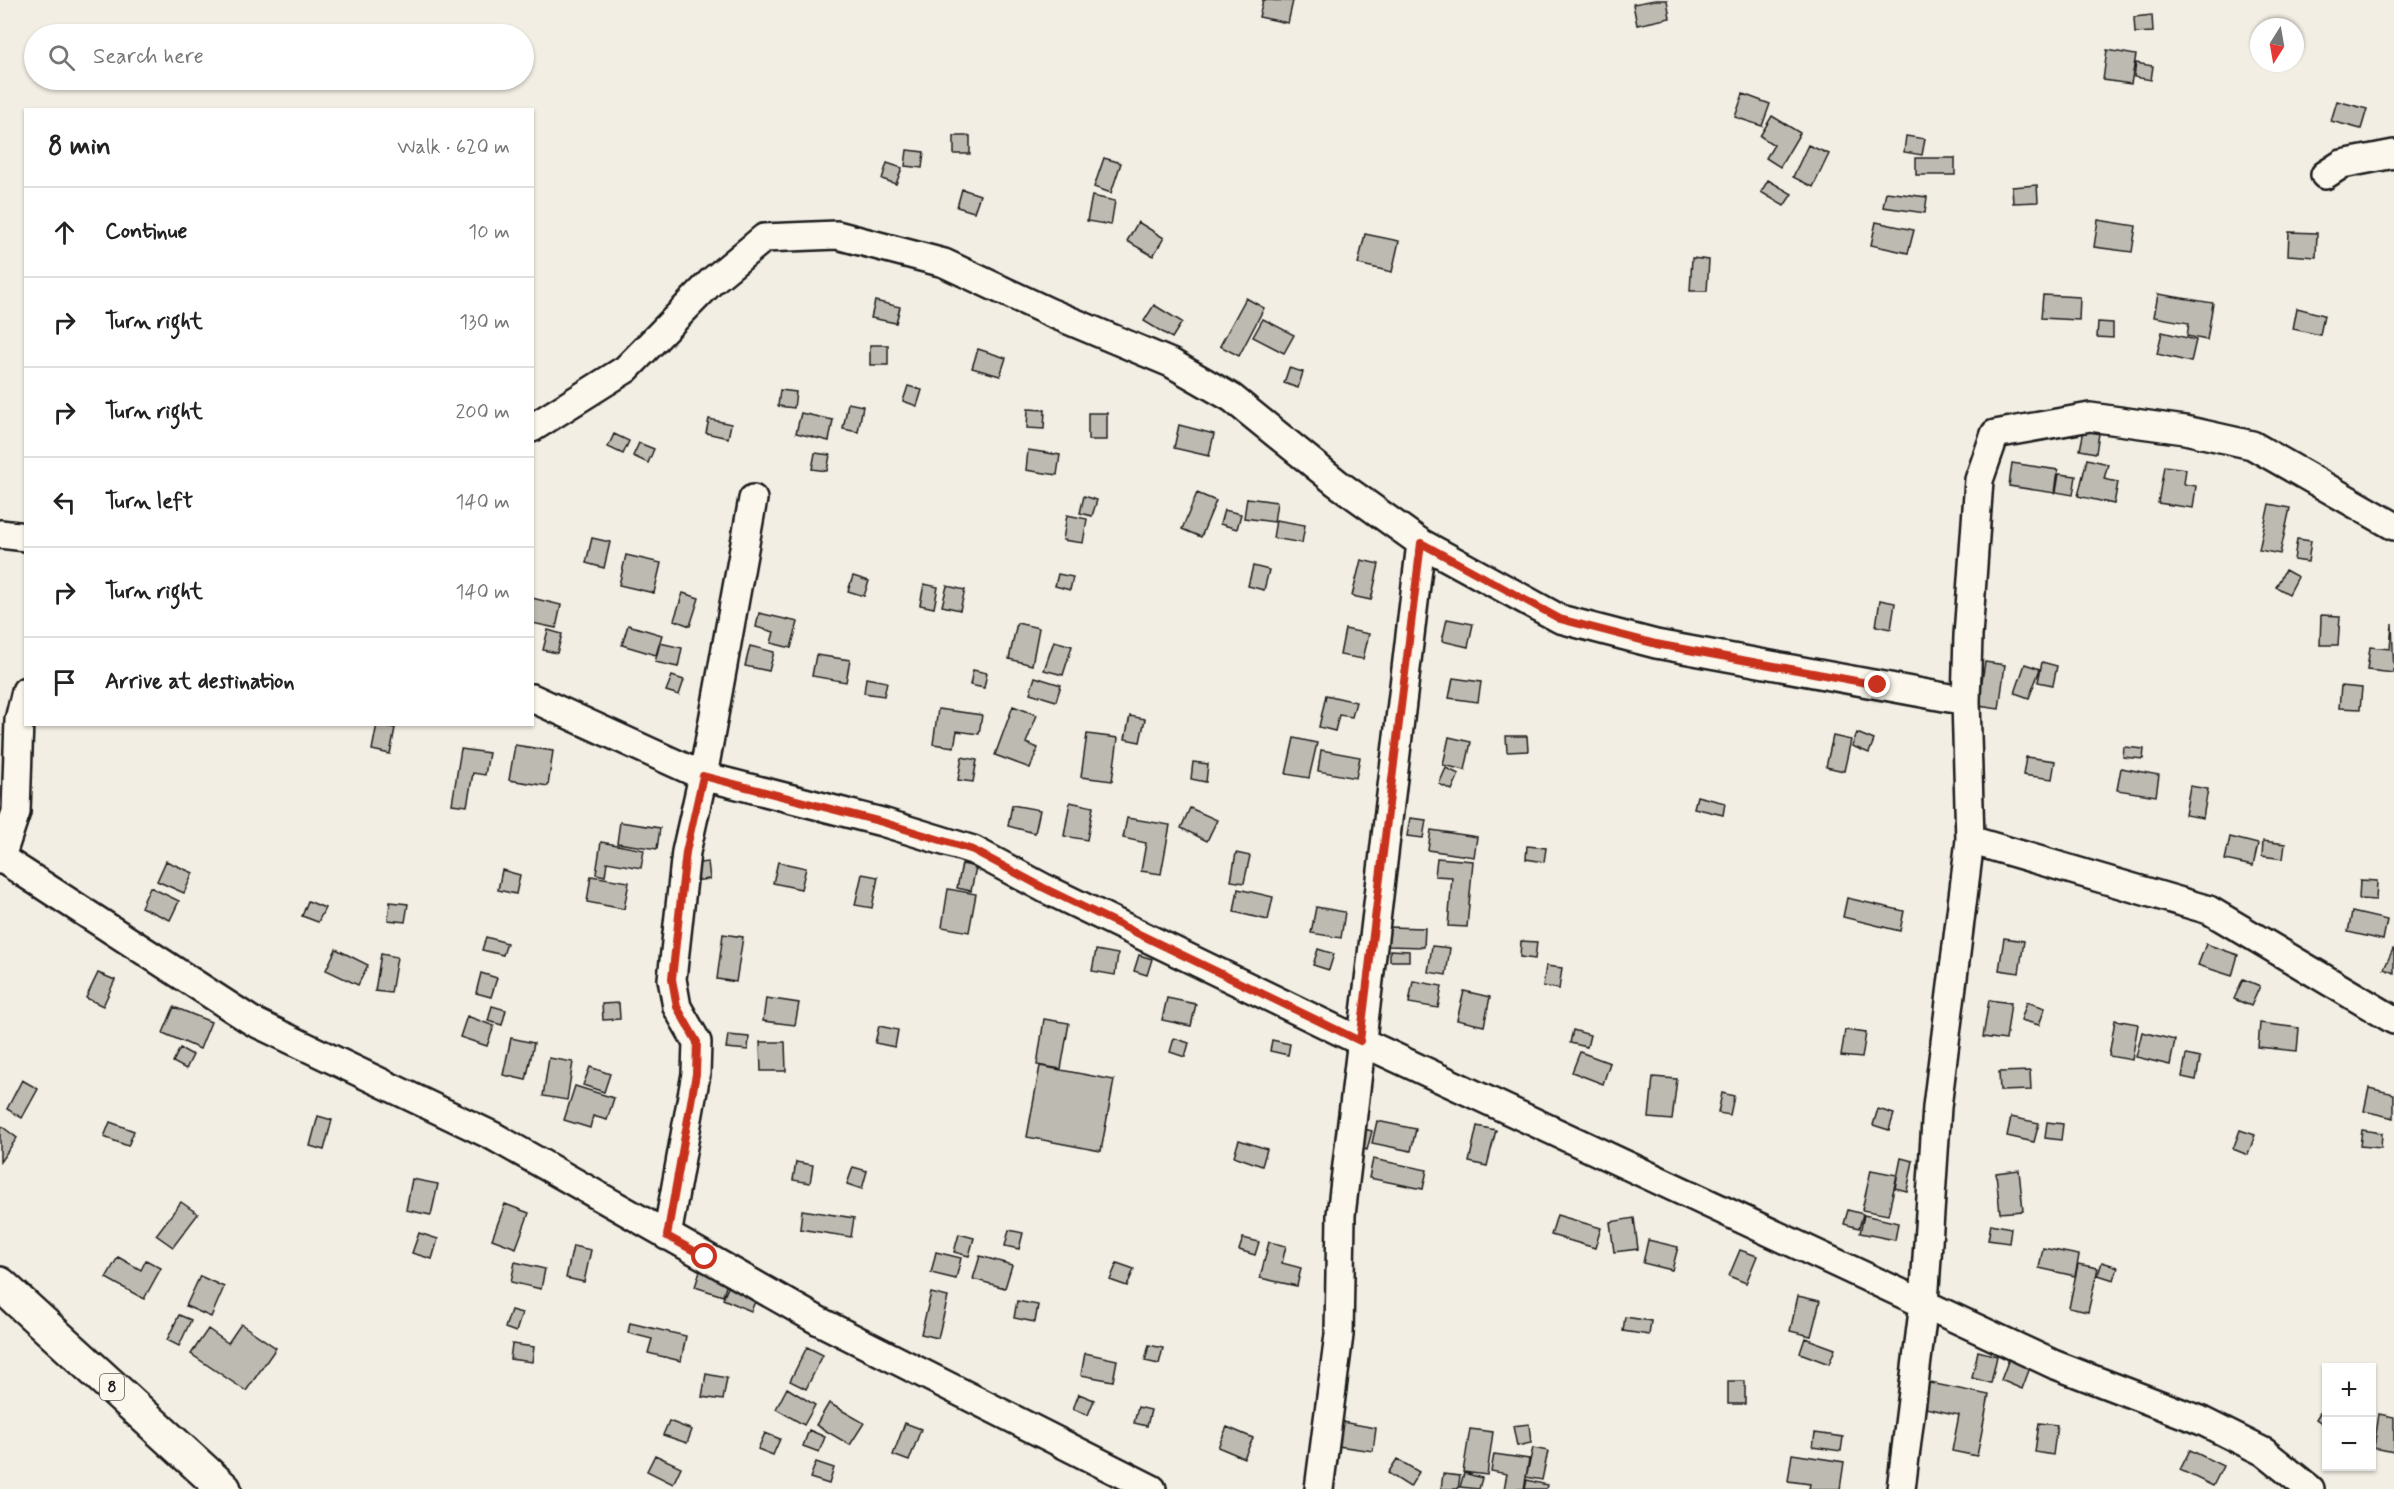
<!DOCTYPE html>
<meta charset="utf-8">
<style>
:root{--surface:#fff;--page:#f6f6f6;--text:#222;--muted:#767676;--line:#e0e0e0}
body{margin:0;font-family:Mynerve,sans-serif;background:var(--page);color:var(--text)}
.controls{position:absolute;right:18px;bottom:18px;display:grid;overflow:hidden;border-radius:0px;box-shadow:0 2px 4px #0004}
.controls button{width:54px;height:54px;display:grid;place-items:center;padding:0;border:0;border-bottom:2px solid var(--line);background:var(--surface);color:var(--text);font:30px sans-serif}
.compass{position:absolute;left:2250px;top:18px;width:54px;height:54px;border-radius:50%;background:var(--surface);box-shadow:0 2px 4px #0004;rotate:191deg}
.stop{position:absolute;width:18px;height:18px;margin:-14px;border:4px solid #c8321e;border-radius:50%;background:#fff}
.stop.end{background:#c8321e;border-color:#fff;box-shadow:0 2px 6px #0008}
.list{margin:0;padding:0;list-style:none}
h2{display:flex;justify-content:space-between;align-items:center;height:78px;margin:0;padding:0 24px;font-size:26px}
h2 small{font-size:20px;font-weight:400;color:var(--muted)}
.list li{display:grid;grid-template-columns:39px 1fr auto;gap:18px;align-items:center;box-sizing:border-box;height:90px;padding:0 24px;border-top:2px solid var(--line)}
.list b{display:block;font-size:22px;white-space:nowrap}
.list em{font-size:20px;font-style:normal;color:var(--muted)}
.icon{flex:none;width:33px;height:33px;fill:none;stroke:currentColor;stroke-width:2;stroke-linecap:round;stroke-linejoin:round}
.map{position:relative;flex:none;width:2394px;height:1489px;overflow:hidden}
.search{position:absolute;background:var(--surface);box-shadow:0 2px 4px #0004;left:24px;top:24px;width:510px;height:66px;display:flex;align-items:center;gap:15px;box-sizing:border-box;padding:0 21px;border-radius:33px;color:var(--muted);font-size:22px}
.panel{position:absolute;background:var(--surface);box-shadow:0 2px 4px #0004;left:24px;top:108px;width:510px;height:618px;border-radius:0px}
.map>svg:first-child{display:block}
.building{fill:#bdbab1;stroke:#1c1c1c;stroke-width:1.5}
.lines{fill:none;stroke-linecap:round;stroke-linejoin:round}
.minor-casing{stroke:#1c1c1c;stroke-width:32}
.primary-casing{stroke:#1c1c1c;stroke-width:38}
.minor{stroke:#fbf7ec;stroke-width:27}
.primary{stroke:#fbf7ec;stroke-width:33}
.route{stroke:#c8321e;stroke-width:8}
.labels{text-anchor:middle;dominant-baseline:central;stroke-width:4.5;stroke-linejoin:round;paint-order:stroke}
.shield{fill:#fbf7ec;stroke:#5f5e5a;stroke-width:1.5}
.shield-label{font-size:16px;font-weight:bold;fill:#1c1c1c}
</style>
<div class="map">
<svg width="2394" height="1489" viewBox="0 0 2394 1489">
<rect width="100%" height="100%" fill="#f2eee4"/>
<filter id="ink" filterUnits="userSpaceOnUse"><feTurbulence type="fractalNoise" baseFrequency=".0167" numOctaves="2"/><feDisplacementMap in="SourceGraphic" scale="12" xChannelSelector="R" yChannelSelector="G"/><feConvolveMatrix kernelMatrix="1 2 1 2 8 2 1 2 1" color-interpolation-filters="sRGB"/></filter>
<g filter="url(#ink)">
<!-- building -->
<path class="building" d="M1263,0L1293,1L1288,23L1259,17Z
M1655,0H1667L1670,18L1637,25L1633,4Z
M2152,15L2153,32L2135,33L2134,17Z
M2107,50L2136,55L2131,84L2103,80Z
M2136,63L2153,66L2151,80L2134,77Z
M1743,94L1770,104L1762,126L1735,117Z
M2337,101L2367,109L2361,129L2331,121Z
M1772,116L1800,133L1780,167L1766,158L1774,145L1760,136Z
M954,136H970V154H954Z
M1906,136L1925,139L1922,155L1904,152Z
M1808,145L1829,154L1813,187L1793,177Z
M907,150L924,152L922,168L905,166Z
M1104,158L1121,163L1111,193L1094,187Z
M1916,158H1955V175H1916Z
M887,163L902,168L896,184L882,179Z
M1768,180L1792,194L1784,206L1761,192Z
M2037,185L2038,202L2013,203L2012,187Z
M962,189L980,195L974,212L957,207Z
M1886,192L1927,197L1925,213L1883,207Z
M1092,196L1115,201L1111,225L1087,221Z
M2098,220L2136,226L2132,252L2094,247Z
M1138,222L1164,238L1153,256L1127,241Z
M1876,222L1914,230L1908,253L1871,245Z
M2289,232L2317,233L2316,257L2288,255Z
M1365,234L1399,241L1392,272L1358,264Z
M1692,258L1709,260L1707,291H1690Z
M2158,294L2213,303L2207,340L2187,336L2189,323L2154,317Z
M2043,295L2080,297L2079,320L2041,318Z
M1246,298L1264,308L1239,356L1220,346Z
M875,301L900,307L896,323L871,318Z
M1154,305L1182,322L1172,338L1144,321Z
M2297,308L2324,315L2320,335L2293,329Z
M1263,319L1294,335L1284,353L1253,337Z
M2098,322L2113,323V338L2097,337Z
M2162,332L2196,340L2191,362L2157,354Z
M870,345H888V365H870Z
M978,349L1006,358L1000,376L972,368Z
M1289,368L1303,372L1298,388L1284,383Z
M908,386L922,390L917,406L903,401Z
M780,390L796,392L794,408L778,406Z
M848,403L863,406L858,432L843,429Z
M1028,409L1045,410L1044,429L1027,428Z
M801,413L833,420L829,441L796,433Z
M1088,413H1107V440H1088Z
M709,419L731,424L728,438L706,433Z
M1179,425L1214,434L1209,456L1174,448Z
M2084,430L2099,433L2096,453L2080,450Z
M614,434L629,441L623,454L608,447Z
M639,443L654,449L648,463L633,456Z
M1028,450L1060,455L1057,475L1026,470Z
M815,453L830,455L827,471L812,469Z
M2087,459L2108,464L2104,479L2118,482L2114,504L2078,496Z
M2012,463L2058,470L2055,493L2009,486Z
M2164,466L2186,469L2184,484L2196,486L2193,508L2158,503Z
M2059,474L2076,476L2073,495L2056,492Z
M1197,493L1216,501L1201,537L1182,529Z
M1084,496L1097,500L1092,516L1080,513Z
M1247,498L1277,502L1274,522L1244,518Z
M2269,504L2290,508L2280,554L2259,550Z
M1224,510L1241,514L1237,529L1220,524Z
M1067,515L1087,519L1083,543L1063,540Z
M1276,520L1305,525L1302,543L1273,538Z
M592,538L610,542L604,568L586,563Z
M2297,539L2311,541L2308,562L2294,560Z
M626,555L661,563L654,593L619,585Z
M1361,560L1379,564L1371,600L1352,596Z
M1253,566L1269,570L1264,590L1248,586Z
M2285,570L2298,577L2289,594L2276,587Z
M1058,574L1073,577L1070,590L1055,586Z
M853,576L869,581L864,596L848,591Z
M924,584L938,587L934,608L920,605Z
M947,586L965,590L960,610L942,606Z
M683,593L699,598L690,626L674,620Z
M532,598L561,605L556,628L532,623Z
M1880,600L1895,603L1891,629L1876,626Z
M759,613L798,622L791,648L771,643L774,632L756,627Z
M2321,615L2340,616L2338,645H2320Z
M1447,619L1473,624L1468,647L1442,641Z
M1017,623L1039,628L1032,665L1009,659Z
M2392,624L2394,673L2367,670L2370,647L2390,649Z
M628,625L662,635L656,655L622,645Z
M1345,629L1369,634L1363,659L1340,655Z
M548,630L562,634L557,653L543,650Z
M1054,641L1072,646L1063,675L1044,670Z
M660,643L682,648L678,667L655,662Z
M750,646L774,652L769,671L745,666Z
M816,655L850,660L846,682L812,676Z
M1985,662L2005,665L1999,709L1978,706Z
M2042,662L2057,666L2053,685L2038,682Z
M2025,664L2040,669L2029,698L2015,693Z
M973,670L987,673L984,688L970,685Z
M672,676L684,680L679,695L666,691Z
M1035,677L1061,685L1056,701L1030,693Z
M866,678L887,682L884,696L864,693Z
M1453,678L1481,682L1478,702L1449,698Z
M2341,686L2362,688L2360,709L2339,708Z
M1326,695L1356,702L1352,717L1339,715L1335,731L1319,727Z
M1013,706L1037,715L1026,743L1038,748L1030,768L995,755Z
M938,709L982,715L979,734L957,731L954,747L933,744Z
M1130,716L1145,719L1140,742L1125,739Z
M377,724L395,728L390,754L372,750Z
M1857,733L1874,740L1869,753L1852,746Z
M1087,734L1118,738L1112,781L1081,777Z
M1506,736H1527L1528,751L1507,752Z
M1833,736L1851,740L1844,771L1826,767Z
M1449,737L1471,742L1465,770L1443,765Z
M1294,738L1317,743L1309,778L1286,774Z
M515,745L553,751L548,786L509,780Z
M2124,747L2144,749L2143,759L2123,757Z
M461,749L489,753L485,775L473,773L467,806L452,804Z
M1321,750L1360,757L1356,778L1318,771Z
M962,757L977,760L973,782L958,780Z
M2026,757L2055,761L2052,779L2023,775Z
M1193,762L1208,764L1206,782L1191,779Z
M1446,768L1459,774L1452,790L1439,784Z
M2121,768L2159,775L2156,796L2117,790Z
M2190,786L2208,789L2203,818L2185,815Z
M1697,796L1725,803L1723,815L1694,808Z
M1070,802L1093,807L1087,840L1064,836Z
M1012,805L1040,810L1035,833L1008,826Z
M1190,808L1217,820L1207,841L1181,828Z
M1127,818L1170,825L1161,874L1141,871L1146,843L1123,838Z
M1410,818L1426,820L1423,838L1407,836Z
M620,822L660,828L657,849L617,843Z
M1431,830L1477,837L1474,857L1428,850Z
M2230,837L2258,844L2253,866L2225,860Z
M2263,841L2285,844L2283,859L2262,856Z
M601,842L644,850L641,868L607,862L605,876L596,874Z
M1527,846L1546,848L1544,862L1526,859Z
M1236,853L1250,856L1244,883L1231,881Z
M1437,858L1473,861L1467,927L1448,926L1452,877L1435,876Z
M166,861L193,873L184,893L157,881Z
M708,862L710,879L692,881L690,864Z
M778,862L806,868L801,889L773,883Z
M962,864L976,867L971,891L957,888Z
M502,870L520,875L516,894L498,890Z
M862,874L878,877L872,908L855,905Z
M591,876L629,882L624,909L587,902Z
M2360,880L2377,881L2376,900L2359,899Z
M150,887L179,901L170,920L141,907Z
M948,889L976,894L969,932L942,927Z
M1238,889L1273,897L1268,920L1234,912Z
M1847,898L1904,911L1900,931L1843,917Z
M308,901L325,908L318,922L302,916Z
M390,902L408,904L405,922L388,920Z
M1316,907L1345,912L1341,938L1311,933Z
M2352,912L2387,920L2383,940L2348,932Z
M1388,927L1425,928L1424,947L1387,946Z
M723,934L743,937L736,982L717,979Z
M486,937L507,943L503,955L482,950Z
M2004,938L2024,941L2019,973L1999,970Z
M1521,941L1537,942L1535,959L1520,957Z
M2206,944L2238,955L2232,976L2198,965Z
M1432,946L1450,948L1446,975L1428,972Z
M336,949L368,965L358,985L326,970Z
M1318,949L1334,954L1329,970L1313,965Z
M2393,949L2394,950V973L2384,969Z
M1096,950L1118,954L1115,975L1092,971Z
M1390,950L1409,951V961H1390Z
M381,954L397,957L391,993L375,991Z
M1139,955L1152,959L1147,975L1134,971Z
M1546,966L1562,968L1559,989L1543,986Z
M98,973L115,980L103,1006L86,998Z
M481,973L497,978L491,997L476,993Z
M2243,979L2260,986L2251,1006L2234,999Z
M1413,981L1442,986L1438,1008L1409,1003Z
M1464,991L1490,997L1484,1026L1457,1020Z
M766,998L799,1003L795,1025L763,1021Z
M1167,998L1196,1004L1191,1026L1162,1020Z
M1989,1000L2011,1003L2006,1040L1983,1037Z
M2027,1002L2045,1008L2039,1025L2021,1020Z
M619,1003L620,1019L603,1020L602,1004Z
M492,1006L506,1010L502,1025L488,1021Z
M174,1007L211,1022L200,1049L163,1033Z
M467,1016L494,1026L487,1046L460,1037Z
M1044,1019L1069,1023L1061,1069L1037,1065Z
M2115,1020L2138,1024L2132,1060L2109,1056Z
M2260,1023L2299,1028L2297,1051L2258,1047Z
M879,1026L898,1030L895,1047L875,1043Z
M1573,1030L1590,1035L1587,1047L1570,1043Z
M1845,1030L1866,1033L1862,1058L1841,1056Z
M2142,1032L2175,1040L2170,1065L2136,1057Z
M728,1035L749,1037L748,1050L726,1048Z
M511,1038L534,1043L526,1080L503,1075Z
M1174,1038L1189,1043L1185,1057L1170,1052Z
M1272,1040L1290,1044L1288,1055L1270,1051Z
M760,1042H785L786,1071H761Z
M180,1048L193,1055L186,1069L173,1062Z
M1580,1052L1610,1063L1603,1084L1572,1072Z
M2186,1055L2200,1058L2196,1080L2182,1077Z
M549,1058L573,1062L567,1100L543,1096Z
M1040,1066L1114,1080L1101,1151L1027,1137Z
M590,1067L610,1074L604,1092L583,1085Z
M2030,1071L2031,1090L2000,1091L1999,1072Z
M1653,1077L1677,1079L1672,1120L1649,1118Z
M22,1080L38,1089L22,1118L7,1109Z
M575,1086L614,1098L607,1120L593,1116L590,1128L564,1120Z
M2369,1088L2394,1094V1118L2364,1111Z
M1722,1093L1734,1096L1730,1115L1718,1113Z
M1878,1109L1894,1114L1889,1130L1873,1125Z
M318,1116L332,1120L324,1150L310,1146Z
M2011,1117L2039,1123L2034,1142L2007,1136Z
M1377,1121L1416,1129L1411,1151L1372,1143Z
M110,1122L134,1131L128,1146L104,1137Z
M2047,1122L2063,1124L2061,1140L2045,1138Z
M0,1125L17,1138L0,1162Z
M1477,1126L1496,1130L1487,1166L1469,1162Z
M1357,1127L1372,1131L1367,1150L1352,1145Z
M2240,1130L2255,1135L2248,1155L2233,1149Z
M2362,1130L2382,1133L2381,1148L2360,1146Z
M1239,1140L1267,1149L1262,1166L1234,1156Z
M1901,1158L1913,1161L1907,1191L1895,1188Z
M1373,1159L1427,1170L1423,1189L1369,1178Z
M796,1162L813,1165L810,1183L793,1180Z
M853,1167L867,1171L862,1189L847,1184Z
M1871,1170L1897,1175L1888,1215L1862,1210Z
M2019,1170L2023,1211L2000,1213L1996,1173Z
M412,1179L438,1184L431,1215L406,1210Z
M181,1202L198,1214L173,1247L156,1235Z
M505,1204L529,1213L516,1248L492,1239Z
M802,1210L854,1218L851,1237L800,1229Z
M1848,1210L1863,1214L1859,1228L1844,1224Z
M1557,1215L1601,1228L1595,1248L1551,1235Z
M1864,1215L1898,1223L1895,1240L1860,1233Z
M1634,1218L1638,1249L1614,1252L1610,1222Z
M1991,1224L2011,1228L2009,1243L1988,1240Z
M1009,1230L1023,1233L1019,1249L1005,1246Z
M419,1233L438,1239L432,1259L412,1253Z
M959,1234L974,1238L969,1256L954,1252Z
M1243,1238L1259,1242L1255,1255L1239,1250Z
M1648,1240L1678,1247L1672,1270L1643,1263Z
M1269,1242L1286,1246L1282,1263L1301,1268L1297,1286L1260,1278Z
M573,1246L591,1250L584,1282L566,1278Z
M2043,1248L2079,1255L2075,1276L2039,1268Z
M1740,1250L1757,1256L1746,1283L1729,1276Z
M936,1252L961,1258L956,1279L931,1273Z
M980,1256L1012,1265L1005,1288L973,1279Z
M118,1257L141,1270L146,1260L161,1268L144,1299L106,1278Z
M515,1262L545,1269L541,1289L511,1282Z
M2102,1262L2118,1267L2114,1280L2098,1275Z
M1117,1263L1134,1269L1127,1286L1110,1280Z
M2078,1264L2098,1268L2088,1312L2069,1308Z
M700,1271L728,1280L723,1296L695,1287Z
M200,1276L224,1287L211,1317L186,1306Z
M729,1285L757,1297L751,1311L723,1299Z
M931,1293L948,1297L938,1338L921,1334Z
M1798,1296L1820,1301L1811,1336L1790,1331Z
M1017,1301L1038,1305L1035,1322L1014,1318Z
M511,1310L522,1313L516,1332L505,1328Z
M179,1315L191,1320L179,1346L167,1340Z
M1625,1317L1651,1321L1649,1335L1623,1331Z
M630,1323L686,1336L681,1361L648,1353L652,1339L628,1333Z
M241,1324L276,1348L246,1391L191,1354L208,1329L228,1343Z
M1805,1338L1835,1349L1829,1364L1800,1353Z
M512,1344L534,1347L532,1362L510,1359Z
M1149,1345L1163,1348L1159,1364L1145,1361Z
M807,1347L823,1355L806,1389L790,1381Z
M1978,1351L1997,1356L1991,1383L1972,1378Z
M1085,1353L1117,1360L1113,1381L1081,1375Z
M2010,1356L2031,1365L2022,1389L2001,1380Z
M706,1374L727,1378L723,1400L702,1397Z
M1911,1379L1989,1395L1977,1456L1952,1451L1959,1415L1906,1404Z
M1728,1381H1745V1404H1728Z
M787,1388L815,1405L804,1425L776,1409Z
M1079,1394L1094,1400L1088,1415L1073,1409Z
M829,1403L864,1423L850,1445L816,1425Z
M2326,1403V1426L2316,1419Z
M1138,1407L1151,1410L1147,1426L1134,1423Z
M2379,1414L2394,1417V1452L2374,1448Z
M669,1421L692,1430L687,1443L663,1435Z
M1342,1422L1376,1428L1373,1451L1338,1446Z
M905,1423L921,1429L909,1461L893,1455Z
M2039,1423L2057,1425L2053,1455L2035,1452Z
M1529,1424L1531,1443L1517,1446L1513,1426Z
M1227,1427L1253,1438L1244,1458L1218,1447Z
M1470,1429L1493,1432L1487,1475L1463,1472Z
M809,1430L825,1437L819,1452L803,1446Z
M765,1433L780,1439L773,1455L758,1449Z
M1815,1433L1843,1437L1841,1451L1813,1447Z
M1533,1448L1548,1451L1542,1480L1526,1477Z
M2190,1450L2223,1466L2213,1486L2180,1470Z
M1494,1454L1529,1459L1524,1489H1504L1507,1474L1491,1471Z
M1792,1454L1844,1462L1840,1489H1809L1810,1484L1788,1481Z
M655,1455L681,1467L673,1484L647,1471Z
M1397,1459L1419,1472L1410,1487L1388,1473Z
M816,1462L834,1468L829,1484L810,1478Z
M1464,1473L1482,1478L1479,1489L1460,1487Z
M1443,1474L1460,1476L1458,1489H1441Z
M1527,1480L1547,1485L1546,1489H1525Z"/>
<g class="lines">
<defs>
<path id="minor" d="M2325,175L2342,164L2394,154
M532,428L626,369L712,281L764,238L837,235L944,263L1049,312L1171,363L1232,398L1337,483L1421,543L1560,619L1656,644L1966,701
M0,534L26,537
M532,698L703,776L882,822L973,850L1044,888L1360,1041L2053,1364L2202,1421L2264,1452L2310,1489
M1970,840L2209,910L2394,1020
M1,858L252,1021L493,1136L819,1321L1152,1489
M0,860L16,812L19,720L26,691
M667,1236L696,1074L697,1042L677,1007L672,979L686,852L703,776L753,499
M1319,1489L1339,1335L1341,1215L1421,543
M1901,1489L1924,1303L1937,1107L1970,840L1966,701L1968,636L1979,480L1995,434L2090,417L2185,430L2252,445L2394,526"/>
<path id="primary" d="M0,1284L224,1489"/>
</defs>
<!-- minor casing -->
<use href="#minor" class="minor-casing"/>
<!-- primary casing -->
<use href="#primary" class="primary-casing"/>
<!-- minor -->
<use href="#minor" class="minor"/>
<!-- primary -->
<use href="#primary" class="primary"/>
</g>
</g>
<g class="lines" filter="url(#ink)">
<!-- route -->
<path class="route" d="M705,1257L667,1236L696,1074L697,1042L677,1007L672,979L686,852L703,776L882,822L973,850L1044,888L1360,1041L1421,543L1560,619L1656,644L1878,685"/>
</g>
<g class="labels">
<!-- shield labels -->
<rect class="shield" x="100" y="1374" width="24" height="26" rx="4.5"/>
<g class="shield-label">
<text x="112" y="1387">8</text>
</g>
</g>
</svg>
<div class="controls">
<button>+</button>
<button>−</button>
</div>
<svg class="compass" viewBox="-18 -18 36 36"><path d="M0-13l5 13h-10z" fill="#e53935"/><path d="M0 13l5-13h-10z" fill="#767676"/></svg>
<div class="stop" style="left:705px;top:1257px"></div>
<div class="stop end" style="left:1878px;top:685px"></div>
<div class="search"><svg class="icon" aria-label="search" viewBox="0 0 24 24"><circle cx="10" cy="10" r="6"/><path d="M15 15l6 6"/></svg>Search here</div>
<section class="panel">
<h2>8 min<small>Walk · 620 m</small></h2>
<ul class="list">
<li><svg class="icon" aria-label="ahead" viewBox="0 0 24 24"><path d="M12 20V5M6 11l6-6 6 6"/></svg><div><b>Continue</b></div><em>10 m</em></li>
<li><svg class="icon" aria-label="right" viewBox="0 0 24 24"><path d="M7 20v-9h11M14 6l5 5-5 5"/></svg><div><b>Turn right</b></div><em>130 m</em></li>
<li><svg class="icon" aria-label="right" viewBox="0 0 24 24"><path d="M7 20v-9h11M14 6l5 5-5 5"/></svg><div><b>Turn right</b></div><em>200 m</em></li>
<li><svg class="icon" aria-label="left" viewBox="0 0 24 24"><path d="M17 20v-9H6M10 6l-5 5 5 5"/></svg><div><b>Turn left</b></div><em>140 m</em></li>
<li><svg class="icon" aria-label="right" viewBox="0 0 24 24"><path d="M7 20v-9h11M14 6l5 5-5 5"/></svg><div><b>Turn right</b></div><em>140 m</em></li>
<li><svg class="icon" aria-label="arrive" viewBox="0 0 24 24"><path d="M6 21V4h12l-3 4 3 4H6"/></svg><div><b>Arrive at destination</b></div></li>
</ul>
</section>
</div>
